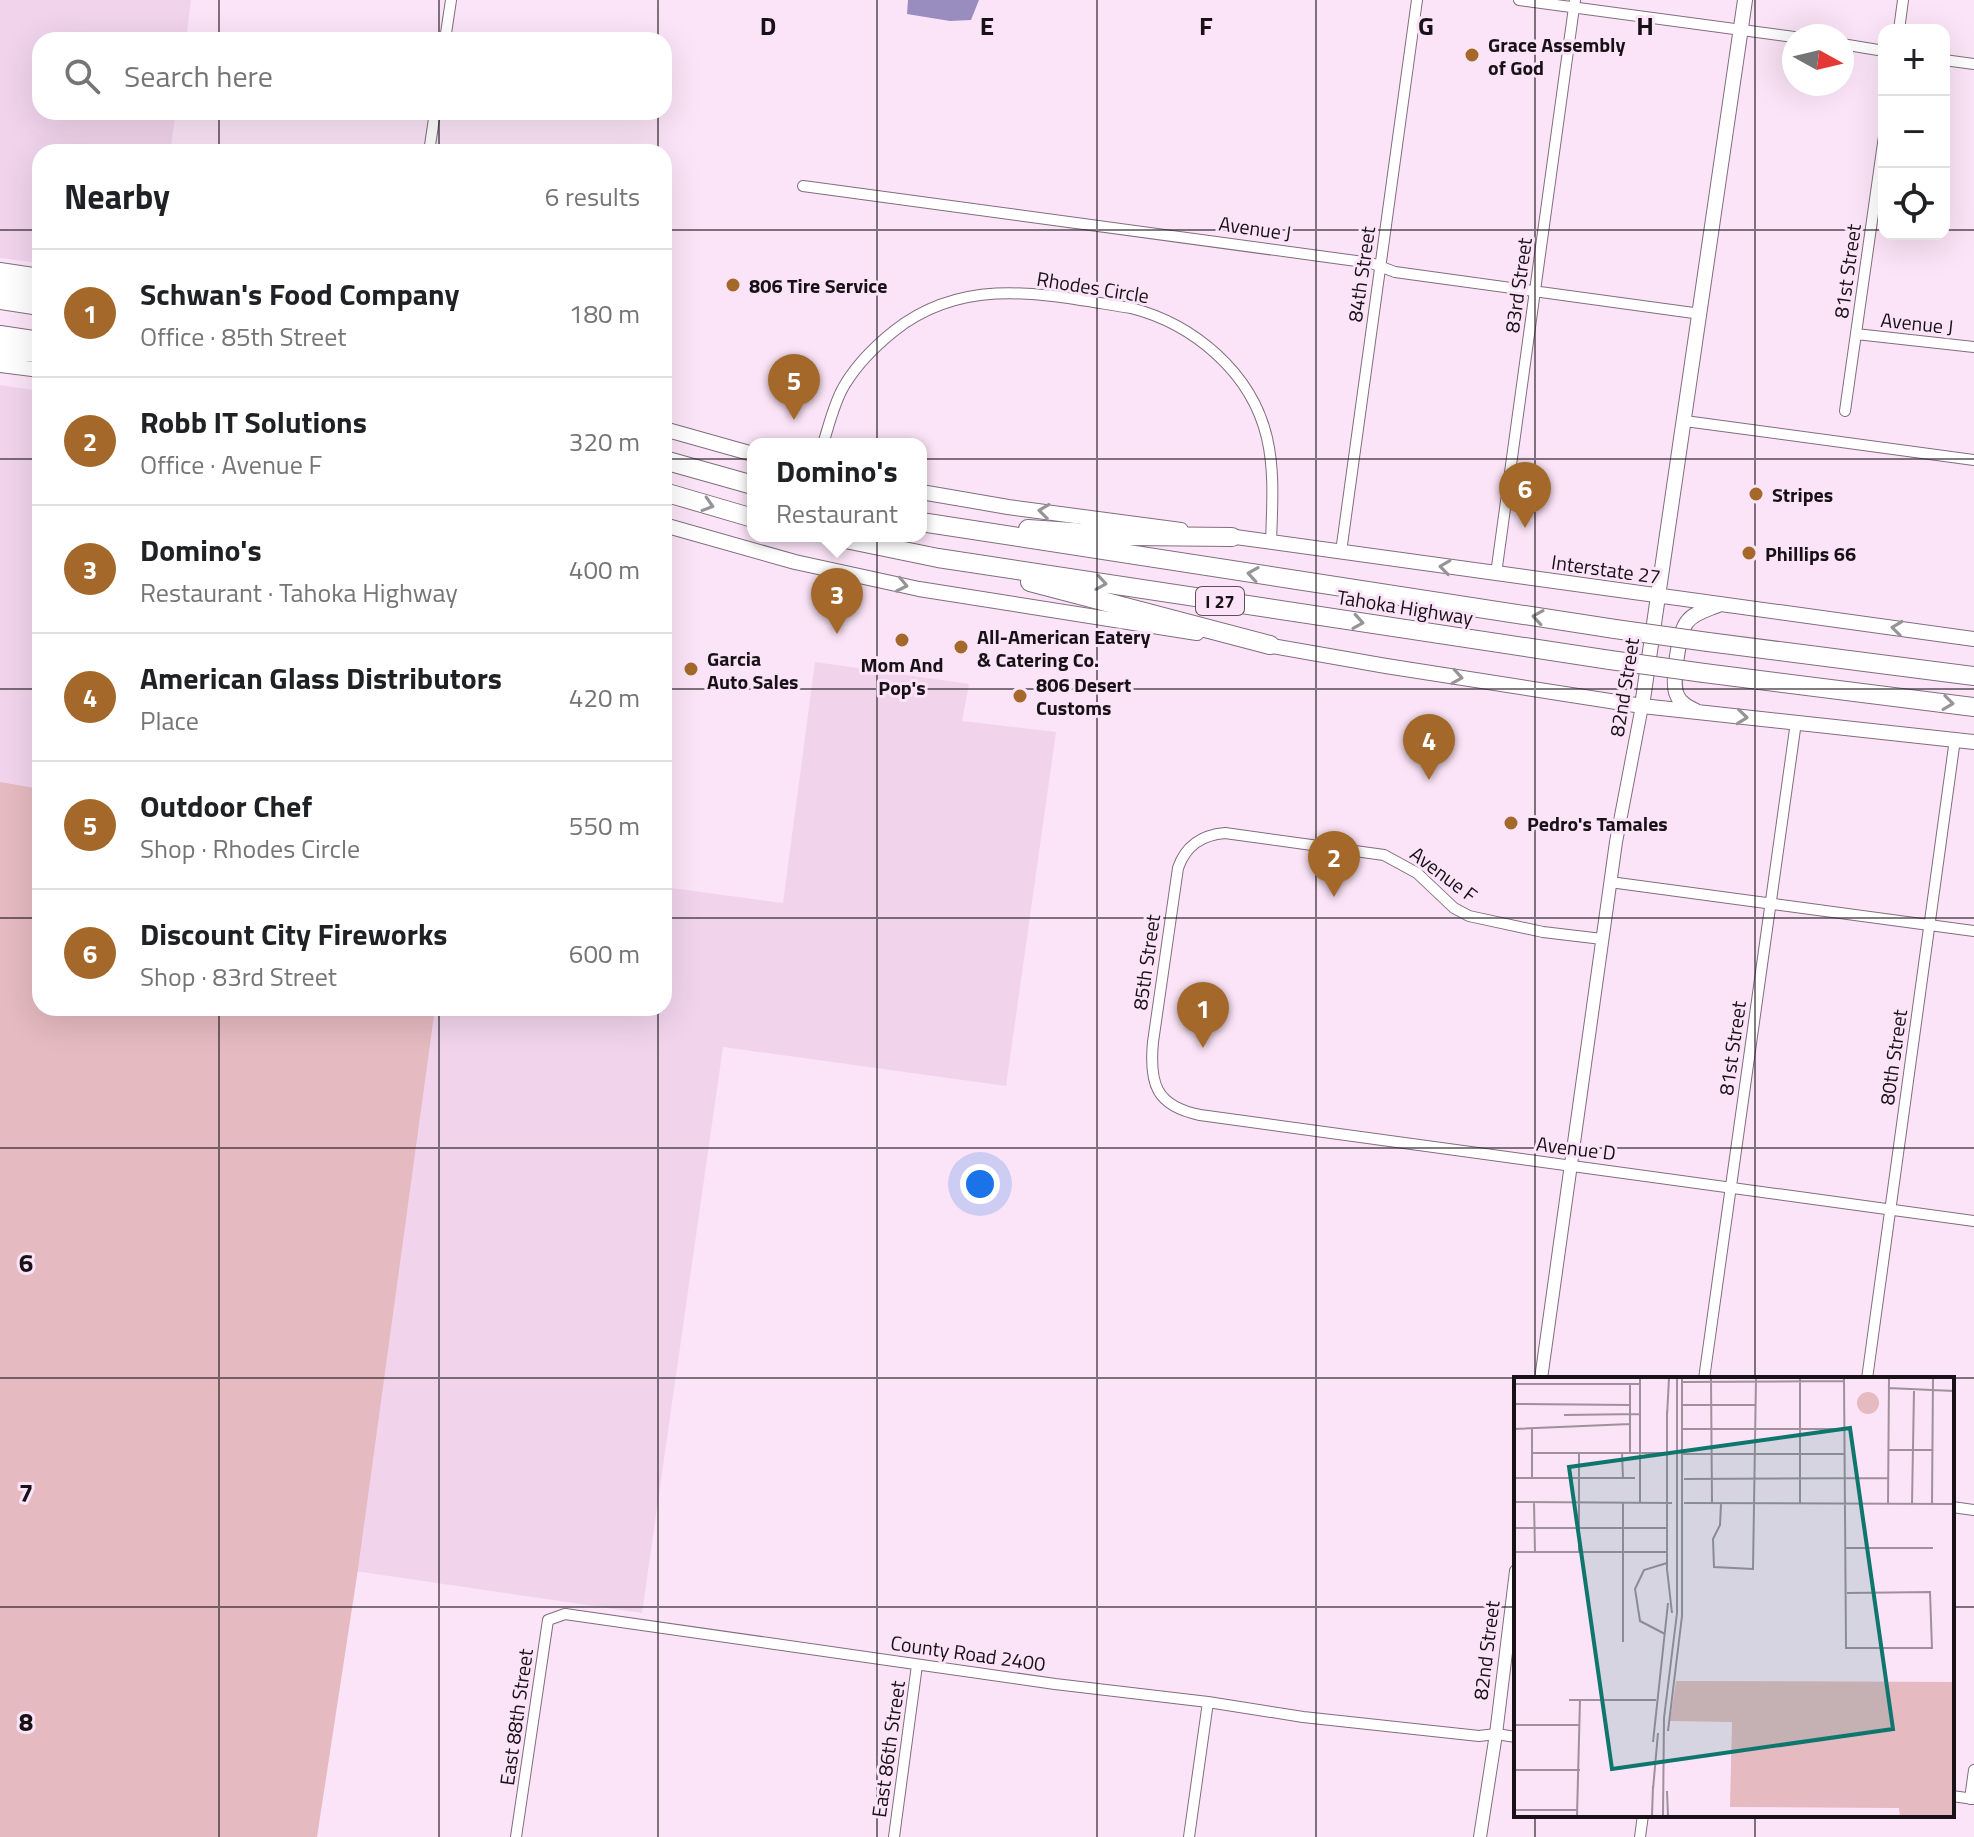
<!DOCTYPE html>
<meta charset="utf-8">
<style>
:root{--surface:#fff;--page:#f2f2f2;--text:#202124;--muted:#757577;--line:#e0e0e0;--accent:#a4682a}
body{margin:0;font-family:"Titillium Web",sans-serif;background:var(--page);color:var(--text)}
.controls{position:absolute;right:24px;top:24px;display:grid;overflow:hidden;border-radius:16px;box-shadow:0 8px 32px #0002}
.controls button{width:72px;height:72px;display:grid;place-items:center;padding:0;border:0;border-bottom:2px solid var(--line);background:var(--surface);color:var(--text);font:40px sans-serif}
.compass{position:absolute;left:1782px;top:24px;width:72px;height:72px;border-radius:50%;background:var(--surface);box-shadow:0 8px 32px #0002;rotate:98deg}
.you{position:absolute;left:980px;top:1184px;width:28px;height:28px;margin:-20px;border:6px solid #fff;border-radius:50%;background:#1a73e8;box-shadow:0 0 0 12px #1a73e833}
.badge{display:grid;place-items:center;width:52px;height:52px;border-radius:50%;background:var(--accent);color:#fff;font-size:26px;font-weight:700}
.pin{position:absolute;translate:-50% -66px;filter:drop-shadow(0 2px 4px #0008)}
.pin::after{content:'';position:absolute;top:42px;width:28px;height:24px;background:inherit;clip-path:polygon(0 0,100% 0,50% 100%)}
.popup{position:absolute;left:747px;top:438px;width:180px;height:104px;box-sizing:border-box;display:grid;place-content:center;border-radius:16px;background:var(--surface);filter:drop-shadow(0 2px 6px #0005);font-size:26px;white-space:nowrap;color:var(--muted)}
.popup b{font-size:30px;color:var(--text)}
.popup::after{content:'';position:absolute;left:50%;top:100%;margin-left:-16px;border:16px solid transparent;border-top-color:var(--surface)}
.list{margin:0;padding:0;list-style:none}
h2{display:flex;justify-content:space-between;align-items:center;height:104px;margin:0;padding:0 32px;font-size:34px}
h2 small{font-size:26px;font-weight:400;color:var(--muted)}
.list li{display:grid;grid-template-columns:52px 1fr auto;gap:24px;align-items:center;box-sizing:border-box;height:128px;padding:0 32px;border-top:2px solid var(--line)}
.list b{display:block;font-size:30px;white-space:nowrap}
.list p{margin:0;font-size:26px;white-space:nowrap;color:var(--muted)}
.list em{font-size:26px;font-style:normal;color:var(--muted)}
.icon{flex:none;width:44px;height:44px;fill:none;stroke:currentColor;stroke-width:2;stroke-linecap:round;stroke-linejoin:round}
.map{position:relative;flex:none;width:1974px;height:1837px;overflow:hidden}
.search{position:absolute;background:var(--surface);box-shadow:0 8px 32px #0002;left:32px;top:32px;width:640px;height:88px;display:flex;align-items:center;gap:20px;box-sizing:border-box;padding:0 28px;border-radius:24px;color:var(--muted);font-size:30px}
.panel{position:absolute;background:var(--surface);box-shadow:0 8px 32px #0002;left:32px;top:144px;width:640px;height:872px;border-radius:24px}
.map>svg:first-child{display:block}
.built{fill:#f1d4ec}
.green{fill:#e5bac0}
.water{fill:#998dbf}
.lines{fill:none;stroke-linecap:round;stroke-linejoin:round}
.minor-casing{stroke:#816d7d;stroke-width:12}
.tertiary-casing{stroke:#816d7d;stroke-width:14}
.secondary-casing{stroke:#816d7d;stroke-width:16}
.motorway-casing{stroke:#816d7d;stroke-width:20}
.minor{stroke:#fff;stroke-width:10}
.tertiary{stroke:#fff;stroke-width:12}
.secondary{stroke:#fff;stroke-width:14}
.motorway{stroke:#fff;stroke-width:18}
.motorway-bridge-casing{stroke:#816d7d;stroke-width:20;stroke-linecap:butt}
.motorway-bridge{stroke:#fff;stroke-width:18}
.oneway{stroke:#979497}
.grid{fill:none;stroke:#181117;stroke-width:2;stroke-opacity:0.55}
.poi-dot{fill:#a4682a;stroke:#fbe4f7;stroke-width:3}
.labels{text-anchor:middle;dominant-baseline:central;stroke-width:6;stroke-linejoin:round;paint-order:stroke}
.shield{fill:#fbe4f7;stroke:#5c505a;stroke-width:2}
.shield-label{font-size:18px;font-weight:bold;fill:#181117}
.poi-label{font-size:20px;font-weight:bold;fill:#181117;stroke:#fbe4f7;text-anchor:start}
.street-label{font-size:20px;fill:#181117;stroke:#fbe4f7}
.inset-road{fill:none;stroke:#a0909d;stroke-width:2}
.view{fill:#0f766e;fill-opacity:0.15;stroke:#0f766e;stroke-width:4}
.inset-edge{fill:none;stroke:#181117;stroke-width:4}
.grid-label{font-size:26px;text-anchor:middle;font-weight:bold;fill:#181117;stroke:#fbe4f7;stroke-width:6;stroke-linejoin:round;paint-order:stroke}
</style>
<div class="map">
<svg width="1974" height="1837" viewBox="0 0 1974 1837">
<rect width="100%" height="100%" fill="#fbe4f7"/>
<!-- built -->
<path class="built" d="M0,0H191L186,40H40V112H176L170,152H40V263L0,258Z
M0,385L40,391V790L0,784Z
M815,662L969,684L962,721L1056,732L1006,1086L723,1047L642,1613L355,1571L434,1008H664V887L783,903Z"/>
<!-- green -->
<path class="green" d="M0,782L40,789V1008H435L358,1569L317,1837H0Z"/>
<!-- water -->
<path class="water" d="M908,0H979L971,20L950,21L907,14Z"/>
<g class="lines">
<defs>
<path id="minor" d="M1519,0L1794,37
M1899,30L1903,0
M445,40L451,0
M1842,44L1884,51
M1944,60L1974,64
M429,152L435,112
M803,186L1371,263L1395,272L1701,314
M1856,334L1974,347
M1845,411L1884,136
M1685,421L1974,460
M823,444C829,425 834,403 844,386C857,364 874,347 894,331C966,274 1047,295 1131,308C1194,324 1252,373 1267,438C1275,472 1272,508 1271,543
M1341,552L1417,0
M1496,574L1575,0
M1610,882L1974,931
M1602,939L1543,932L1469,916L1454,908L1417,873L1384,855L1225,833C1202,835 1186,845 1178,868L1153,1042C1149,1084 1156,1106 1200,1115L1974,1221
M1704,1379L1796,722
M1867,1379L1955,739
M1952,1507L1974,1510
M1952,1796L1974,1799
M1970,1799L1974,1770
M516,1837L548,1620L565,1614L1055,1684L1208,1702L1303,1717L1479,1736L1496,1734L1516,1737
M894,1837L917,1665
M1189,1837L1208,1702
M1640,1837L1643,1815"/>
<path id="tertiary" d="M1541,1379L1616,842L1642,706
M1480,1837L1496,1734L1516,1571"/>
<path id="secondary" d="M0,270L40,276
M0,365L40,370
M664,429L753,454
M921,492L1008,507L1181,530
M664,525L795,562L919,589L1197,633
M1221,535L1974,639
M1261,644L1386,666L1642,706L1974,742
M1642,706L1745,0
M1696,711C1688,707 1680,703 1677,695C1671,683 1679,632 1687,622C1694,612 1710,609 1720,604"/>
<path id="motorway" d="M0,284L40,292
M0,300L40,306
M0,335L40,341
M0,351L40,353
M664,460L753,485
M664,492L753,518
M921,522L1615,629
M1028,529L1131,536L1232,537
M831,536L938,558L1610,660
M1030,582L1270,645
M1708,642L1974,676
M1704,673L1974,707"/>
</defs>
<!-- minor casing -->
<use href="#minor" class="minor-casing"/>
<!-- tertiary casing -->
<use href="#tertiary" class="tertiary-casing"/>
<!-- secondary casing -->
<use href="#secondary" class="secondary-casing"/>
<!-- motorway casing -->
<use href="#motorway" class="motorway-casing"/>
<!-- minor -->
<use href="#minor" class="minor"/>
<!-- tertiary -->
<use href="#tertiary" class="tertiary"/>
<!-- secondary -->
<use href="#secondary" class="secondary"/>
<!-- motorway -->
<use href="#motorway" class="motorway"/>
<defs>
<path id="motorway-bridge" d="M1615,629L1708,642
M1610,660L1704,673"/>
</defs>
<!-- motorway-bridge casing -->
<use href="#motorway-bridge" class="motorway-bridge-casing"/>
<!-- motorway-bridge -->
<use href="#motorway-bridge" class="motorway-bridge"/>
</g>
<!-- one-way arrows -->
<defs><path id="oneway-chevron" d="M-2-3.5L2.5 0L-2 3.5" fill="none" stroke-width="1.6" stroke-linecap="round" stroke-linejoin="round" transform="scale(2)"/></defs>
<g class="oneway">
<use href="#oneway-chevron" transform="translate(708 505) rotate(17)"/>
<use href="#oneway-chevron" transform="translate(1044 511) rotate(-173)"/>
<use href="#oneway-chevron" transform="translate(1445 567) rotate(-172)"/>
<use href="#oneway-chevron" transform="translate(1253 574) rotate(-171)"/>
<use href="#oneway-chevron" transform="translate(1101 583) rotate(9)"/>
<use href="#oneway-chevron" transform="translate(902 585) rotate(12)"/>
<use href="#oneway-chevron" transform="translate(1538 617) rotate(-171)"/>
<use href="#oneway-chevron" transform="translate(1358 622) rotate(9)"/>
<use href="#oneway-chevron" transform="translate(1897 628) rotate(-173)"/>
<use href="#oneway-chevron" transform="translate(1457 677) rotate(9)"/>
<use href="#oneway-chevron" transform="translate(1948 703) rotate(7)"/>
<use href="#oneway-chevron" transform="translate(1742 717) rotate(6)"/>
</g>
<!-- grid -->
<path class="grid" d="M219,0V40M439,0V40M658,0V40M877,0V1837M1097,0V1837M1316,0V1837M1535,0V1379M1755,0V1379M219,112V152M439,112V152M658,112V152M0,230H40M664,230H1884M1944,230H1974M0,459H40M664,459H1974M0,689H40M664,689H1974M0,918H40M664,918H1974M219,1008V1837M439,1008V1837M658,1008V1837M0,1148H1974M0,1378H1974M0,1607H1516M1952,1607H1974M1535,1815V1837M1755,1815V1837"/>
<!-- markers -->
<g class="poi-dot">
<circle cx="1472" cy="55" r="8"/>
<circle cx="733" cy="285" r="8"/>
<circle cx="1756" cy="494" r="8"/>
<circle cx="1749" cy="553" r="8"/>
<circle cx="902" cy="640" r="8"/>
<circle cx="961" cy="647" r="8"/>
<circle cx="691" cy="669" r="8"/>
<circle cx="1020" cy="696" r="8"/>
<circle cx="1511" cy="823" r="8"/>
</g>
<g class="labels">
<!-- shield labels -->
<rect class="shield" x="1196" y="587" width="48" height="28" rx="6"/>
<g class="shield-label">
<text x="1220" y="601">I 27</text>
</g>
<!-- poi labels -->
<g class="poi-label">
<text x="1488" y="44">Grace Assembly<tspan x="1488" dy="23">of God</tspan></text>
<text x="749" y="285">806 Tire Service</text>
<text x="1772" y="494">Stripes</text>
<text x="1765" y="553">Phillips 66</text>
<text x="977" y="636">All-American Eatery<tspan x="977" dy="23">&amp; Catering Co.</tspan></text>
<text x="707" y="658">Garcia<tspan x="707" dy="23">Auto Sales</tspan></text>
<text x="902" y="664" text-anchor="middle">Mom And<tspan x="902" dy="23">Pop's</tspan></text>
<text x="1036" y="684">806 Desert<tspan x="1036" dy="23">Customs</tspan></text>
<text x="1527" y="823">Pedro's Tamales</text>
</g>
<!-- street labels -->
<g class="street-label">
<text transform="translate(1255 228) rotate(8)">Avenue J</text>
<text transform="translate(1847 271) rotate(-82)">81st Street</text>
<text transform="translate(1361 274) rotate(-82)">84th Street</text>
<text transform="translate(1518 285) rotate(-82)">83rd Street</text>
<text transform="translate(1093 287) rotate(9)">Rhodes Circle</text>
<text transform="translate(1917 323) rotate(6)">Avenue J</text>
<text transform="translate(1606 569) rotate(8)">Interstate 27</text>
<text transform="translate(1405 607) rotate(9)">Tahoka Highway</text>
<text transform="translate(1624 687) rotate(-81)">82nd Street</text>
<text transform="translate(1444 874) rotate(37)">Avenue F</text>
<text transform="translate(1146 962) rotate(-82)">85th Street</text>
<text transform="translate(1732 1048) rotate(-82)">81st Street</text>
<text transform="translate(1893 1057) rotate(-82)">80th Street</text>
<text transform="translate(1576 1148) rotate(7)">Avenue D</text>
<text transform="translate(1486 1650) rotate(-83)">82nd Street</text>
<text transform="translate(968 1653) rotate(8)">County Road 2400</text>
<text transform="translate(516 1717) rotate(-82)">East 88th Street</text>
<text transform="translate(888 1749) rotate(-82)">East 86th Street</text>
</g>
</g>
<!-- overview -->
<g transform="translate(1514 1377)">
<rect width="440" height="440" fill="#fbe4f7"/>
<path d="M343 26a11 11 0 1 1 22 0a11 11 0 1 1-22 0ZM162,304L440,305V439H386L385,431L216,430L218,345L156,344Z" fill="#e5bac0"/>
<path class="inset-road" d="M126,1V125M197,1L198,127M330,1L332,271H418L416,215L333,216M286,2V127M168,5L330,4M0,7H126M374,11L440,14M0,27L116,28M169,28H242M153,34V194M50,38L126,37M153,39L155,1M0,52L116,47M18,52V101M169,52H330M374,73H418M18,76H153M65,76V175M108,76L109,101M116,76V7M169,77H331M0,101H121M170,102L374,101M0,125L158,126M20,125L21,175M170,126L440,127M207,127L206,148L199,162L200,190L239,192L242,1M374,127L375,1M398,127L400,14M418,127L419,1M0,151H153M332,171H419M0,175H153M153,192L158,236M151,257L126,244L121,212L130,193L153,186M109,265V126M55,323H142M0,348H66M154,354L168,239V1M139,365L154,226M0,393H66M139,412L144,356M153,414L154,439M0,433H63M63,439L66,323M138,439L139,409M149,439L150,341L163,236V1"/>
<path class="view" d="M336,51L379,352L98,392L55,90Z"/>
<rect width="440" height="440" class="inset-edge"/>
</g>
<g class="grid-label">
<text x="768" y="35">D</text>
<text x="987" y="35">E</text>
<text x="1206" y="35">F</text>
<text x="1426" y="35">G</text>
<text x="1645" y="35">H</text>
<text x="26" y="1272">6</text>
<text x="26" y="1502">7</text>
<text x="26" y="1731">8</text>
</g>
</svg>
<div class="controls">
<button>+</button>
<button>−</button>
<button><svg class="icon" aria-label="locate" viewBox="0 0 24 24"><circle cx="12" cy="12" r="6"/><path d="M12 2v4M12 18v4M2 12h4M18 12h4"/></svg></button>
</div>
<svg class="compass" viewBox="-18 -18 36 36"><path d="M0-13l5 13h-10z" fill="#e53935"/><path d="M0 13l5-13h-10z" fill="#757577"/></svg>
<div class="you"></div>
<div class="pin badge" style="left:1203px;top:1048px">1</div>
<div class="pin badge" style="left:1334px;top:897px">2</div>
<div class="pin badge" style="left:837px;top:634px">3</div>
<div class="popup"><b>Domino's</b>Restaurant</div>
<div class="pin badge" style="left:1429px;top:780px">4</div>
<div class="pin badge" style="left:794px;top:420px">5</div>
<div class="pin badge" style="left:1525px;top:528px">6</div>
<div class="search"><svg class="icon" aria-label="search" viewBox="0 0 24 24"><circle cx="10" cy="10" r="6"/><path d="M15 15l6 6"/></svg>Search here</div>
<section class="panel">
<h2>Nearby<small>6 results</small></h2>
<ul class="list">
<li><span class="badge">1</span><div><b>Schwan's Food Company</b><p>Office · 85th Street</p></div><em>180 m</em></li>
<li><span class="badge">2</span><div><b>Robb IT Solutions</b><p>Office · Avenue F</p></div><em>320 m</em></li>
<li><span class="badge">3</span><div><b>Domino's</b><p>Restaurant · Tahoka Highway</p></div><em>400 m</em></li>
<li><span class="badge">4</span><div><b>American Glass Distributors</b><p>Place</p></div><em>420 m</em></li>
<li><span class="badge">5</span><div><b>Outdoor Chef</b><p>Shop · Rhodes Circle</p></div><em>550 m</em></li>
<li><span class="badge">6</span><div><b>Discount City Fireworks</b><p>Shop · 83rd Street</p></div><em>600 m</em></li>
</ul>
</section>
</div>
